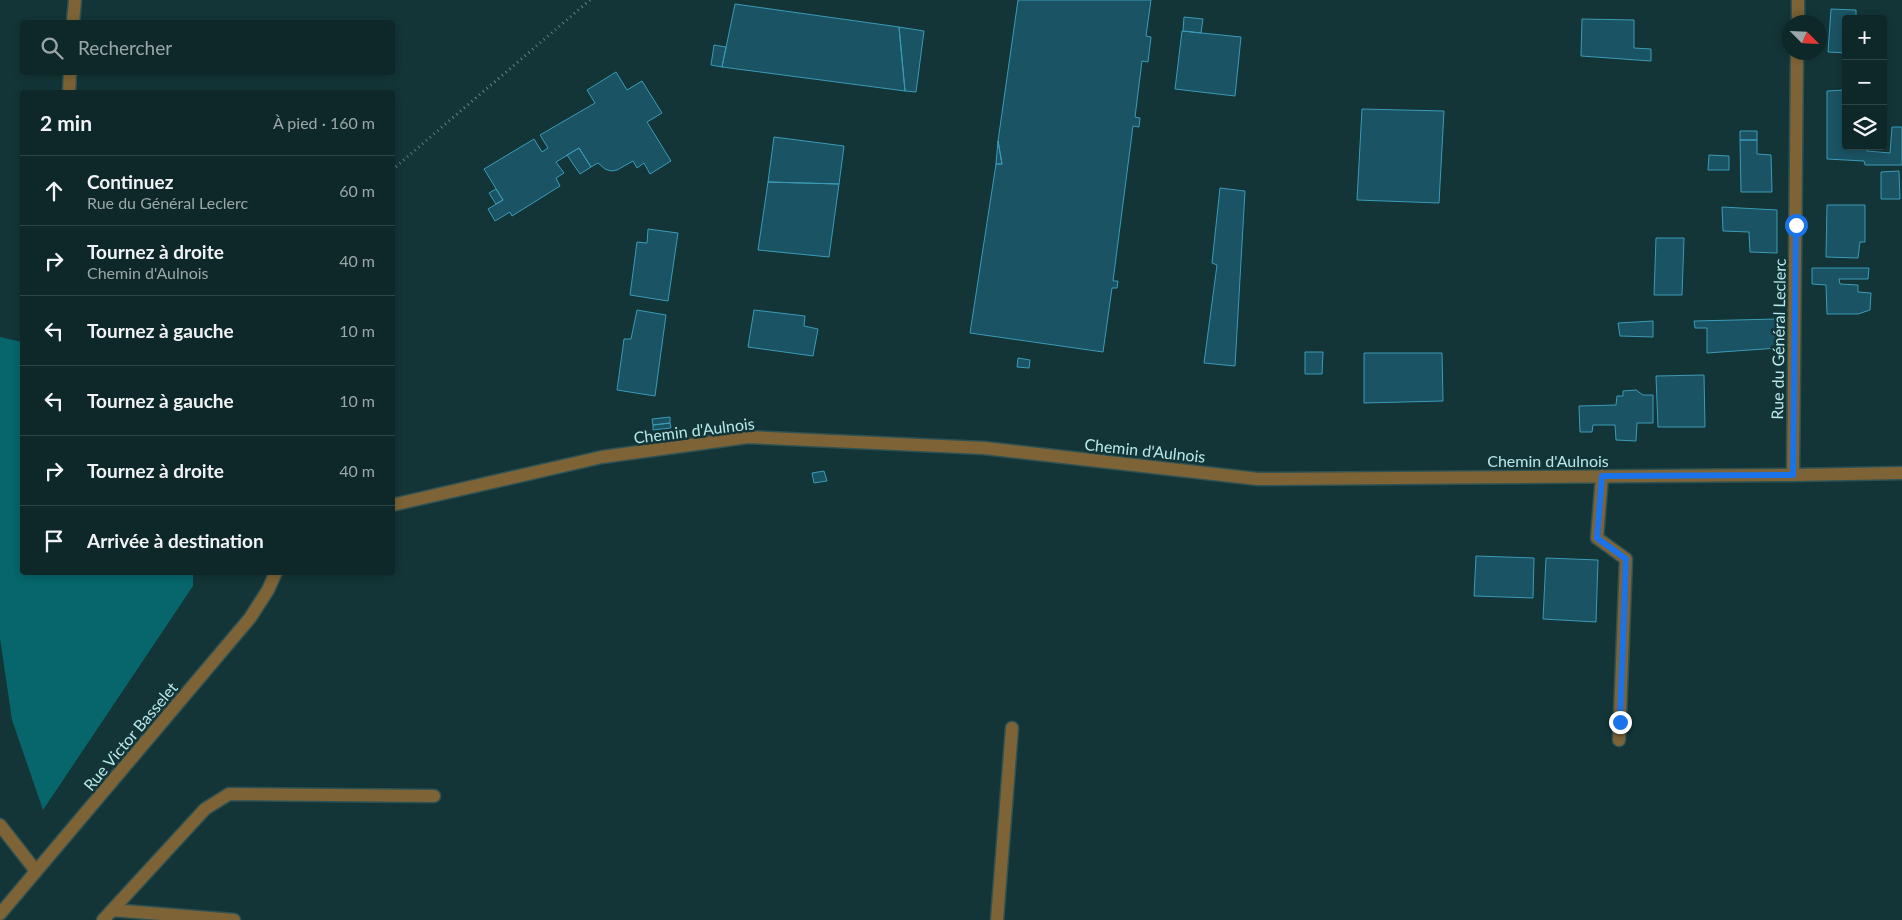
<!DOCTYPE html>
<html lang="fr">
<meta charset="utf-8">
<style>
:root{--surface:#0e2829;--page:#1c3435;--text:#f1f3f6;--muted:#9ba6a8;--line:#2e4446}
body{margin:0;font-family:Lato,sans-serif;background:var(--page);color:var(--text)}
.controls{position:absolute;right:15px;top:15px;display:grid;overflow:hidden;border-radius:5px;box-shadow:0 2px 8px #0003}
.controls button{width:45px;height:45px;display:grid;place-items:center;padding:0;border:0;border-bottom:1px solid var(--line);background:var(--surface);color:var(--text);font:25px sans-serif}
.compass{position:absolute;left:1782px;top:15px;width:45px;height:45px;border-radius:50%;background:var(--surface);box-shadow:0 2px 8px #0003;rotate:114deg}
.stop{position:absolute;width:15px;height:15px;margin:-11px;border:4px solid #1a73e8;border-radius:50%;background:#fff}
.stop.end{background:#1a73e8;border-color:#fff;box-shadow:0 1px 5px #0008}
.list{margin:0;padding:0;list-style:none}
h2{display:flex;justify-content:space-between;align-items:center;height:65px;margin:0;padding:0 20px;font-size:21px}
h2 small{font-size:16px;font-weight:400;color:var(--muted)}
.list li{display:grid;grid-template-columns:32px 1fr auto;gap:15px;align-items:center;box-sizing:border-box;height:70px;padding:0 20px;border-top:1px solid var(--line)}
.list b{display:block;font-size:19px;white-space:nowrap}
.list p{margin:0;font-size:16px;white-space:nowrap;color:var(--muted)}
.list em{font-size:16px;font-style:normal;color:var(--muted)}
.icon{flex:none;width:28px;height:28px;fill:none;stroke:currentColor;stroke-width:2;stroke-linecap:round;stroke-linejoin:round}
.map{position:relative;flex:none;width:1902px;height:920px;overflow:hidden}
.search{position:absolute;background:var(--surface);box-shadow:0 2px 8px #0003;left:20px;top:20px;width:375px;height:55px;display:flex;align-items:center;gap:12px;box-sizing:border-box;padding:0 18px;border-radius:5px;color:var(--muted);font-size:19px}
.panel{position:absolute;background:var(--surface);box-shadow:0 2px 8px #0003;left:20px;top:90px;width:375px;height:485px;border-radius:5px}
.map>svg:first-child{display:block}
.green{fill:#06666b}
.building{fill:#1a5363;stroke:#3b9bb7}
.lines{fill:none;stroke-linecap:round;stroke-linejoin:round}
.lane-casing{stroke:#2e5254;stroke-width:15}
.street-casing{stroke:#2e5254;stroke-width:15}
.path{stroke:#5e8689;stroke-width:3;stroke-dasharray:1 4;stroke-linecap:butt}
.lane{stroke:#7d6335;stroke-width:12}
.street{stroke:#7d6335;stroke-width:12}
.route{stroke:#1a73e8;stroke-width:6}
.labels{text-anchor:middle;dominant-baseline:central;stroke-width:5;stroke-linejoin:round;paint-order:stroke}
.street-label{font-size:16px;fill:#b9e8eb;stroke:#133537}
</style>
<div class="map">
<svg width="1902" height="920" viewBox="0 0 1902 920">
<rect width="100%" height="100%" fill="#133537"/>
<!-- green -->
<path class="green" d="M0,337L22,342V572L193,573V586L43,810L12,720L0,638Z"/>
<!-- building -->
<path class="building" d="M1018,0H1151L1146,36L1151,37L1148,62L1142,61L1135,117L1140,118L1139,127L1133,126L1113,281H1118L1117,288H1112L1103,352L970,333L996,164H1002L998,141Z
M735,4L899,27L905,91L722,67Z
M1831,9L1856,10V19H1846V53L1828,52Z
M1184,17L1203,19L1201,33L1183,31Z
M1582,19L1634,20V48L1651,49V61L1581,56Z
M899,27L924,31L916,92L905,91Z
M1182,31L1241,37L1235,96L1175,89Z
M714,45L726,47L722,67L711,65Z
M616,72L627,90L642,81L662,113L647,122L671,161L650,174L644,163L637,168L633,161L617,170L611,171L605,169L598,163L591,167L579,148L556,162L564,173L556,178L560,186L512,216L510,212L495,221L488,209L503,200L484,169L534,139L542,152L548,148L540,135L595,103L587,90Z
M1846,90V146H1867V151L1890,153L1892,127H1902V165H1865L1864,161L1827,159V91Z
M1362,109L1444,111L1439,203L1357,200Z
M1740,131H1757V140H1740Z
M774,137L844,146L839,184L768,182Z
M1740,140H1757V154L1771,155L1772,192H1741Z
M998,141L1002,164H996Z
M579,148L591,167L580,174L567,155Z
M1709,155L1729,156V170H1708Z
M1899,171L1900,199H1881V172Z
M768,182L839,184L829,257L758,250Z
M1220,188L1245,191L1235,366L1204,363L1217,265L1212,263Z
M496,189L503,200L496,204L489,193Z
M1827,205H1865V242H1860L1858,258L1826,257Z
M1722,207L1777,210V253L1750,252L1749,232L1723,231Z
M648,229L678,233L668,301L630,295L637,242L647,243Z
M1656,238H1684L1682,295H1654Z
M1812,268H1869L1868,279H1839L1840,284L1858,285V292L1871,293L1870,310L1858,314H1827L1826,285L1812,284Z
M637,310L666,315L655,396L617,390L624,339H631Z
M754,310L805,316L804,326L818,329L813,356L748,347Z
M1777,319L1778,348L1707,353V328H1695L1694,321Z
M1653,321V337L1620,336L1618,323Z
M1305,352H1323L1322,374H1305Z
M1364,353H1442L1443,401L1364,403Z
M1018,358L1030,360L1029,368L1017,367Z
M1704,375L1705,427H1658L1656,376Z
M1636,390L1643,395H1653V423H1637L1636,441L1616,440L1615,425H1593L1592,432H1580L1579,406L1616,405L1617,396H1623V391Z
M670,417V423L653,425L652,419Z
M670,423L671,428L653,430V425Z
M824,471L827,481L814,483L812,473Z
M1476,556L1534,558L1533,598L1474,596Z
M1546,558L1598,560L1596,622L1543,619Z"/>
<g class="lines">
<defs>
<path id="lane" d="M1602,476L1597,538L1626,559L1619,740
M0,825L36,871
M112,910L234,920
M103,920L205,809L229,794L434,796
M997,920L1012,728"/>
<path id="street" d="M73,22L75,0
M1798,22V0
M69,92L70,72
M1793,475L1797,52
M392,505L602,457L748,437L984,448L1258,479L1793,475L1902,473
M0,914L250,618L268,590L276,572"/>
</defs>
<!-- lane casing -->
<use href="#lane" class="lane-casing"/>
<!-- street casing -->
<use href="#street" class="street-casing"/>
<!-- path -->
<path class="path" d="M392,170L590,0"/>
<!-- lane -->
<use href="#lane" class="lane"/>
<!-- street -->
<use href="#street" class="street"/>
</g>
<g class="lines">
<!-- route -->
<path class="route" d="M1620,722L1626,559L1597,538L1602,476L1793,475L1796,225"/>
</g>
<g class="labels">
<!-- street labels -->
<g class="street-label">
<text transform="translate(1778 339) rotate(-89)">Rue du Général Leclerc</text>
<text transform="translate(694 430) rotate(-7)">Chemin d'Aulnois</text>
<text transform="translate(1145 450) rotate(6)">Chemin d'Aulnois</text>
<text x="1548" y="460">Chemin d'Aulnois</text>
<text transform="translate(130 736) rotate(-50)">Rue Victor Basselet</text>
</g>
</g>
</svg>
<div class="controls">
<button>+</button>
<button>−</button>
<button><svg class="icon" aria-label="layers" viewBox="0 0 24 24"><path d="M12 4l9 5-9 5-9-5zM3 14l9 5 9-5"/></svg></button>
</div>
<svg class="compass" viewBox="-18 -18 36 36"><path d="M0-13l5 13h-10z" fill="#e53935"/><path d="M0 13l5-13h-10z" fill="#9ba6a8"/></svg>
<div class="stop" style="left:1796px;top:225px"></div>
<div class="stop end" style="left:1620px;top:722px"></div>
<div class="search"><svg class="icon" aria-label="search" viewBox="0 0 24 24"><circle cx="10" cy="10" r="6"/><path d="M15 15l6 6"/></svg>Rechercher</div>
<section class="panel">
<h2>2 min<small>À pied · 160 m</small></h2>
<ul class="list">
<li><svg class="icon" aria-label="ahead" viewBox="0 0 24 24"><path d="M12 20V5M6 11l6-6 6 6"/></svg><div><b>Continuez</b><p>Rue du Général Leclerc</p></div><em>60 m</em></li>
<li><svg class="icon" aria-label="right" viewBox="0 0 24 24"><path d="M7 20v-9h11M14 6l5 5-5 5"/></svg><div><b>Tournez à droite</b><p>Chemin d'Aulnois</p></div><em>40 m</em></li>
<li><svg class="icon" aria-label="left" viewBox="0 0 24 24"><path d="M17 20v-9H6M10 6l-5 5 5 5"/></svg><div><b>Tournez à gauche</b></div><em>10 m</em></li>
<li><svg class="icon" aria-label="left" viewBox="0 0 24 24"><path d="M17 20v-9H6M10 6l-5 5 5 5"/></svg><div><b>Tournez à gauche</b></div><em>10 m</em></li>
<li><svg class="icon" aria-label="right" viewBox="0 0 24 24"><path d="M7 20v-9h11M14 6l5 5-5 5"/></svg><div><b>Tournez à droite</b></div><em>40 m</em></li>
<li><svg class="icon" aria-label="arrive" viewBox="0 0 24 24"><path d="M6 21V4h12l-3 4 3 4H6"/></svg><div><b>Arrivée à destination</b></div></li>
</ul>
</section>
</div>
